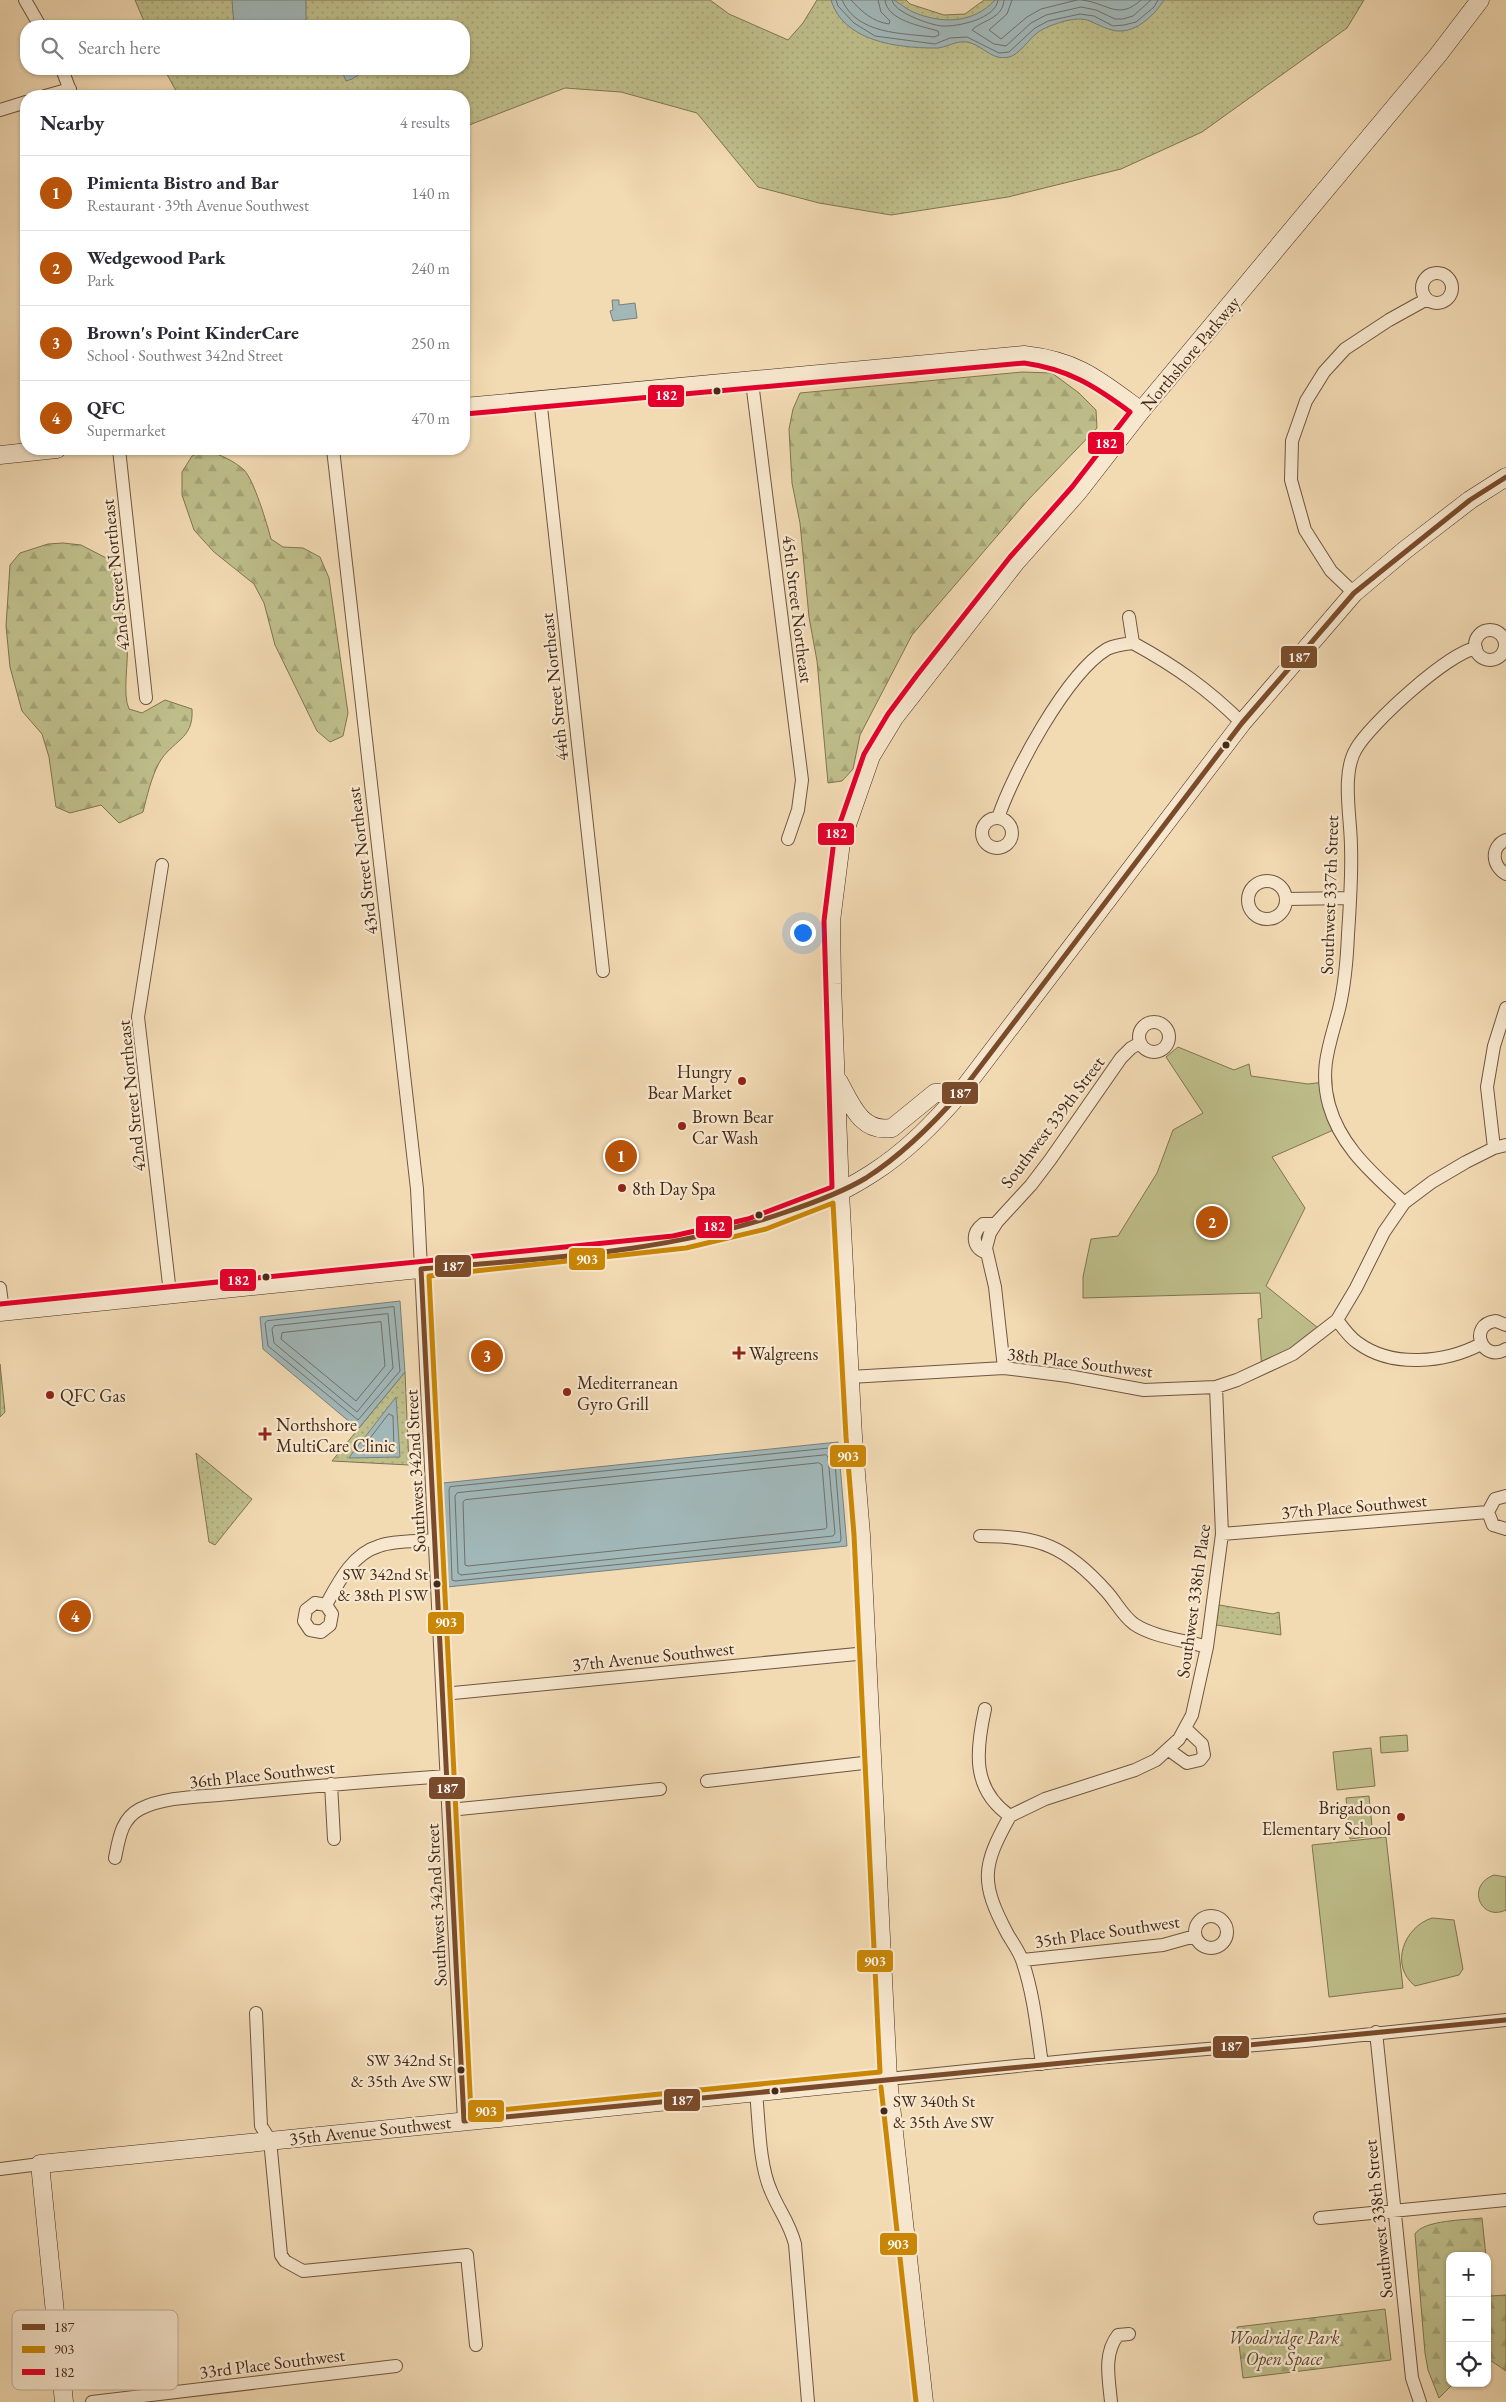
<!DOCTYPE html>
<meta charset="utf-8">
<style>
:root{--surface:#fff;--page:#f7f7f7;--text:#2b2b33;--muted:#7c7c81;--line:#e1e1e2;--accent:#b45309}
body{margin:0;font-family:"EB Garamond",serif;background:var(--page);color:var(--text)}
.controls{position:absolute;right:15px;bottom:15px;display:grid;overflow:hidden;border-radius:10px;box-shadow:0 1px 4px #0004}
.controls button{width:45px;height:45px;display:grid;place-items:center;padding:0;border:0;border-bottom:1px solid var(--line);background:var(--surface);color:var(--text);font:25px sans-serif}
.you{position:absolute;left:802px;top:932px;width:18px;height:18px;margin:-12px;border:4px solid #fff;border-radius:50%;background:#1a73e8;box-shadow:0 0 0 8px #1a73e833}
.badge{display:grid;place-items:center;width:32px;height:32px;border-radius:50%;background:var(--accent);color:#fff;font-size:16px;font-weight:700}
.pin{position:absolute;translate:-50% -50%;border:2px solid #fff;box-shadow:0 1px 5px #0006}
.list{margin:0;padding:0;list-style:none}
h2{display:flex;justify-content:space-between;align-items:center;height:65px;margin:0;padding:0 20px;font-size:21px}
h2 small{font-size:16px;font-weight:400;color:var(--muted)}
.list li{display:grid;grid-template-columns:32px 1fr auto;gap:15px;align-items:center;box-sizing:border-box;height:75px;padding:0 20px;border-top:1px solid var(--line)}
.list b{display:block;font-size:19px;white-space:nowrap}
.list p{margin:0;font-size:16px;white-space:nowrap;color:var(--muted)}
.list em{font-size:16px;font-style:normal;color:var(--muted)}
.icon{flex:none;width:28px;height:28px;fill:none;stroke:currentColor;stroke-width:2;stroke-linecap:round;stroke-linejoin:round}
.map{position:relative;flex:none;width:1506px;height:2402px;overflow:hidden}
.search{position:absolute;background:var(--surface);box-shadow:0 1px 4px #0004;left:20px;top:20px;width:450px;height:55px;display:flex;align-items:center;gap:12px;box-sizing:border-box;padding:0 18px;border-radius:20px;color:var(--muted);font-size:19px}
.panel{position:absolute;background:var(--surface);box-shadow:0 1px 4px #0004;left:20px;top:90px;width:450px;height:365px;border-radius:20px}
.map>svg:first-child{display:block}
.grass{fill:url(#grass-dots);stroke:#807452}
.forest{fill:url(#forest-firs);stroke:#807452}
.green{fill:#bebe8a;stroke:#807452}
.water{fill:#a1b7b8;stroke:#7b7f79}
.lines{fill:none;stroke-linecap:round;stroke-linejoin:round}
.shore{stroke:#727069;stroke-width:1}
.street-casing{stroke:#6f5640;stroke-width:14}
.secondary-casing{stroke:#432a1a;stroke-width:19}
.street{stroke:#f7e7ce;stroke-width:12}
.secondary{stroke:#f7e7ce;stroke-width:18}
.bus-1-casing{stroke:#f7e7ce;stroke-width:9}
.bus-2-casing{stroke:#f7e7ce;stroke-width:9}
.bus-3-casing{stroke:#f7e7ce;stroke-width:9}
.bus-1{stroke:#7a4b2a;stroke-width:5}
.bus-2{stroke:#ca8706;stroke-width:5}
.bus-3{stroke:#e4002b;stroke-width:5}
.bus-dot{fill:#432a1a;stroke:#f7e7ce;stroke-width:2}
.poi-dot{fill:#8f2418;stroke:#f7e7ce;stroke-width:2}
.labels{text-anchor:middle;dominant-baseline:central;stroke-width:4.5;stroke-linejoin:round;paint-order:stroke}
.bus-label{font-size:17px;fill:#432a1a;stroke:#f7e7ce;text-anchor:end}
.street-label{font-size:18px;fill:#432a1a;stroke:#f7e7ce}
.poi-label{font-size:18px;fill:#432a1a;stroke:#f7e7ce;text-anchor:start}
.park-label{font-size:18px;font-style:italic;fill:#5c4830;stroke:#f7e7ce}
.key{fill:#f7e7ce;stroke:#c1ae98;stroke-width:1}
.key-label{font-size:14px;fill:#432a1a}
.line-badge{stroke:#f7e7ce;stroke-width:2}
.badge-label{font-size:14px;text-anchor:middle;font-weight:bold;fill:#fff}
</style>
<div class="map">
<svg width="1506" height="2402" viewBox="0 0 1506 2402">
<defs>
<pattern id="grass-dots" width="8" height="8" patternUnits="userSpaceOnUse" patternTransform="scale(1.25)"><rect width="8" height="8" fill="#bebe8a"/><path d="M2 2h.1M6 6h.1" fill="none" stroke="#a4a376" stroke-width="1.8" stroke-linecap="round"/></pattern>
<pattern id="forest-firs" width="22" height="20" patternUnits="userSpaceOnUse" patternTransform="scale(1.25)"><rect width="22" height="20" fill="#bebe8a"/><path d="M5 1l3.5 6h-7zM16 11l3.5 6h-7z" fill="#a4a376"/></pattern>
</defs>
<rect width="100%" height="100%" fill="#f2dab3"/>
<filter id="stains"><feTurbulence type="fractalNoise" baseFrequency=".004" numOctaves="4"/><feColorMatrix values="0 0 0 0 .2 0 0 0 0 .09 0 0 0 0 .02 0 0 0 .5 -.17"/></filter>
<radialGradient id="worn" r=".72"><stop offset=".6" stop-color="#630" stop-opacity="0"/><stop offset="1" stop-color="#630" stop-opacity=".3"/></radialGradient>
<!-- grass -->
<path class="grass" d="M135,0H710L729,14L788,40L803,23L817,0H906L910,4L944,15L965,14L984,0H1364L1347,28L1202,132L1121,169L1008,197L891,215L819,203L758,187L697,113L621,92L565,88L464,127V96H179L164,69H464V26H146Z
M405,1372L409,1465L332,1461Z
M196,1453L252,1499L215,1545L209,1542Z
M1213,1604L1273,1614L1279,1612L1281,1635L1210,1624Z"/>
<!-- forest -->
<path class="forest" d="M1022,372L1052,373L1079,393L1096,410L1097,428L1028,500L912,635L860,735L853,769L842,781L828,783L817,661L809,617L800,523L792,483L789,429L793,409L800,393Z
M206,450C220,455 233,460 244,470C254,480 267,524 271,539L283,547L303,548L320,557L329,578L348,713L343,736L330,742L317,731L275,645L264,603L254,584L214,552L194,530L182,495V472L192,456Z
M63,543L81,545L114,562C117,590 124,616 127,643C129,662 122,694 129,709L142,713L165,700L192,709C194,740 172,740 159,763C151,778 147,796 143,812L119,823L101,805L70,813L56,807L49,757L42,734L22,711L10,667L6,626L10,565L20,553L48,544Z
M0,1364L5,1412L0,1417Z
M1482,2218L1486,2256H1450V2383H1454L1439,2398L1428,2370L1425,2353L1415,2234C1423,2220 1466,2220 1482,2218Z
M1487,2263L1491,2296L1506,2295V2371L1487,2358Z
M1385,2309L1391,2360L1243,2378L1237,2327Z"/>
<!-- green -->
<path class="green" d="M1178,1047L1234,1070L1249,1064L1251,1076L1308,1084L1325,1082L1338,1128L1272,1157L1305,1208L1266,1286L1323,1332L1262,1370L1258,1319L1262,1318L1260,1293L1083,1298V1277L1091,1239L1118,1236L1157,1173L1173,1130L1203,1113L1166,1057Z
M1407,1735L1408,1751L1381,1753L1380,1737Z
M1371,1748L1375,1786L1337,1790L1333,1752Z
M1369,1796L1373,1836L1350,1839L1346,1798Z
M1386,1837L1403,1988L1329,1997L1312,1845Z
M1494,1875L1506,1877V1910C1481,1922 1465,1886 1494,1875Z
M1432,1918L1454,1920L1463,1969L1459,1975L1415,1986C1389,1965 1404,1927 1432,1918Z"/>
<!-- water -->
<path class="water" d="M232,0H306V26H234Z
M831,0C847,0 879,0 893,0C899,2 906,9 913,12C941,24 973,24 995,0H1164C1154,16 1133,36 1112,30C1090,24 1091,15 1065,21C1055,24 1045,27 1037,33C1029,39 1019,55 1009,57C991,61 983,45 967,42C955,40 945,49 934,48C897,48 843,41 831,0Z
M259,69H304L272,73Z
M341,69H367L352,79L346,81Z
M612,300H619V305L635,303L637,318L613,321L610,311L613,310Z
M400,1301L405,1372L358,1429L263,1349L260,1317Z
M396,1397L400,1457L349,1458L351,1455Z
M838,1442L847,1546L447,1587L443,1483Z"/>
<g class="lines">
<!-- shore -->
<path class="shore" d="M836,0L838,6L854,23L875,36L935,44L950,38L967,37L999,53L1009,52L1035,28L1048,21L1080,14L1094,16L1113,26L1124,25L1136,22L1154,7L1158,0
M842,0C857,35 903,33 934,37L939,35L938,31C922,26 887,21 885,0
M851,0C861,11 873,22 889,24L890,21L881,12L878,0
M892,0C893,12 930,25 942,26C957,27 996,19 998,0
M1004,0C1003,19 982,20 972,30L994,44L1006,46L1031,23L1046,15L1081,7L1096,10L1115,19H1123L1133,16L1151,0
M1012,0L1007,14L989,30L1001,39L1027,17L1041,9L1077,0
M1082,0C1108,3 1118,21 1141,0
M394,1307L400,1371L358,1420L268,1346L265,1323L267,1321Z
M388,1314L393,1368L357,1412L274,1343L272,1329L274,1326Z
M381,1322L385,1366L356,1401L281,1339L282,1333Z
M389,1414L393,1416L394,1451L363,1452L362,1449Z
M832,1448L834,1450L841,1539L840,1542L455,1581L452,1580L449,1490L450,1487Z
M826,1455L828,1457L835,1533L833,1536L461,1575L458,1573L455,1496L457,1493Z
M819,1463L822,1465L827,1527L825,1529L468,1566L465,1565L463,1502L465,1500Z"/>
<defs>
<path id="street" d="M25,0L40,26
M62,69L72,96
M45,96L70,89
M0,110L26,102
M1422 288a15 15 0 1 1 30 0a15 15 0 1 1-30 0Z
M752,382L802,780L798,810L788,839
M540,398L603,971
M119,449L146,698
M333,449L417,1189L464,2121
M1354,593L1331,571L1305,530L1291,480L1292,441L1306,401L1324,372L1345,349L1389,320L1427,299
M1129,617L1133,643
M1475 645a15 15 0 1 1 30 0a15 15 0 1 1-30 0Z
M998,818C1013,773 1066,674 1107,649C1115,645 1124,644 1133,643C1175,666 1208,689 1242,723
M982 833a15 15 0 1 1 30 0a15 15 0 1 1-30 0Z
M1506,840C1490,847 1492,866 1506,874
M162,865L138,1017L170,1293
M1248 900a19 19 0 1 1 38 0a19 19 0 1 1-38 0Z
M1286,899L1350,898
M1139 1037a15 15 0 1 1 30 0a15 15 0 1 1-30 0Z
M1494,1148L1487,1087L1494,1046L1506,1008
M1404,1203C1374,1174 1341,1148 1329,1105C1319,1068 1330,1044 1339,1009C1345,984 1347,959 1348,934C1350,905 1352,876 1351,847C1351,818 1341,774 1356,749C1370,724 1448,653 1476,648
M987,1253C972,1248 971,1233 983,1224H995
M0,1288L3,1311
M1337,1320C1343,1328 1350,1338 1358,1343C1392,1368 1445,1363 1481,1344
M1506,1325L1496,1321C1467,1324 1482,1364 1506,1349
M1004,1368L995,1287L986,1248L990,1233L997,1222L1031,1185L1050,1160L1121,1058L1131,1048L1140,1043
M850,1377L1004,1368L1068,1376L1144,1390L1216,1387L1237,1380L1293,1354L1337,1320L1356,1288L1384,1232L1404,1203L1432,1182L1466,1162L1494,1148L1506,1145
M1506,1496L1495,1499L1488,1512L1493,1525L1506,1529
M1222,1534L1488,1512
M980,1536C1040,1536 1066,1546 1107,1592C1116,1602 1123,1616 1134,1624C1153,1637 1184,1640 1207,1647
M326,1605L332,1614L330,1625L321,1632L310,1630L304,1621L306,1610L315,1603L326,1605C338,1583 352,1554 379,1546C396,1540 418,1542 436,1540
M443,1694L867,1653
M985,1709C976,1750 971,1789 1010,1816C982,1866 980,1882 1007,1933C1012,1942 1020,1952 1023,1963C1034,1996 1037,2030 1042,2064
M1169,1750L1187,1763L1200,1760L1204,1755L1202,1744L1185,1728
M707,1781L872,1762
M331,1784L334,1839
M449,1810L660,1789
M1010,1816L1045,1799L1135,1770L1156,1760L1179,1739L1192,1715L1207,1647L1222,1534L1216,1387
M115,1858C119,1839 121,1819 140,1809C166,1796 201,1797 230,1794C302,1787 375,1781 447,1776
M1195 1932a16 16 0 1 1 32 0a16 16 0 1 1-32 0Z
M1023,1960L1163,1945L1195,1936
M256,2013L261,2126L270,2140L281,2255L285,2261L303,2271L467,2255L476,2345
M1376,2032L1412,2378L1420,2402
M888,2079L1096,2058L1305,2041L1506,2020
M756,2092C759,2121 759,2165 771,2191C779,2211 789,2221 795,2244L808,2402
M0,2169L40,2164
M1320,2218L1506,2200
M92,2402L396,2366
M1111,2402C1109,2379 1103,2354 1118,2335L1129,2334"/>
<path id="secondary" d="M464,407L1024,355C1078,361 1099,380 1141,411
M0,455L57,449
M839,1082C851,1104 861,1133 892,1128L935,1093L961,1092
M0,1312L674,1243C740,1233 815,1210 871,1174C906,1152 934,1123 961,1092L1242,723L1354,593L1405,550L1470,500L1506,477
M64,2402L40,2164L888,2079
M924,2402L888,2079L861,1535L853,1437L840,1192L832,984L831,921L841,842L871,756L894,718L1016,562L1078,492L1141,411L1438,55L1480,0"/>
</defs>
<!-- street casing -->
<use href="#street" class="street-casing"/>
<!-- secondary casing -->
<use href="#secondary" class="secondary-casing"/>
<!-- street -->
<use href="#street" class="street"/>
<!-- secondary -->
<use href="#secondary" class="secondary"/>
<defs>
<path id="bus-1" d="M1506,477L1470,500L1354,593L1242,723L961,1092C933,1124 902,1155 866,1178C841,1193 813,1203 786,1212C669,1253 544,1258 421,1269L464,2121L1506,2020"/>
<path id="bus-2" d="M833,1203L846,1437L854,1535L880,2072L471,2113L429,1276L686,1248L766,1229Z
M881,2087L916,2402"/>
<path id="bus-3" d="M0,1304L673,1236L748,1219L832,1187L824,921L834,840L864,754L888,714L917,675L1010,557L1072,487L1130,412C1095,386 1068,369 1024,363L465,414"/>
</defs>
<!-- bus-1 casing -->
<use href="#bus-1" class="bus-1-casing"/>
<!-- bus-2 casing -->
<use href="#bus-2" class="bus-2-casing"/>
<!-- bus-3 casing -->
<use href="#bus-3" class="bus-3-casing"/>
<!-- bus-1 -->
<use href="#bus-1" class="bus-1"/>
<!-- bus-2 -->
<use href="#bus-2" class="bus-2"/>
<!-- bus-3 -->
<use href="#bus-3" class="bus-3"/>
</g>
<!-- markers -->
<g class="bus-dot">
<circle cx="717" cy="391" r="4.5"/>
<circle cx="1226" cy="745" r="4.5"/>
<circle cx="759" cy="1215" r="4.5"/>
<circle cx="266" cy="1277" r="4.5"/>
<circle cx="437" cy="1584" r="4.5"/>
<circle cx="461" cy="2070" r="4.5"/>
<circle cx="775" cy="2091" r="4.5"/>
<circle cx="884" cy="2111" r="4.5"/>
</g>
<g class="poi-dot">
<circle cx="742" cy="1081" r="5"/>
<circle cx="682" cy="1126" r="5"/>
<circle cx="622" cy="1188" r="5"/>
<path d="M736.5 1345.5h5v5h5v5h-5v5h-5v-5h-5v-5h5z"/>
<circle cx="567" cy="1392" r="5"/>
<circle cx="50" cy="1395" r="5"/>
<path d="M262.5 1426.5h5v5h5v5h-5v5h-5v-5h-5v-5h5z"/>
<circle cx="1401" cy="1817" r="5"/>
</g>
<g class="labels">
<!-- bus labels -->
<g class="bus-label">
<text x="428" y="1574">SW 342nd St<tspan x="428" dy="21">&amp; 38th Pl SW</tspan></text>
<text x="452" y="2060">SW 342nd St<tspan x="452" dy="21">&amp; 35th Ave SW</tspan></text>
<text x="893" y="2101" text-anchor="start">SW 340th St<tspan x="893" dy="21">&amp; 35th Ave SW</tspan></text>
</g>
<!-- street labels -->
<g class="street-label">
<text transform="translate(1190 353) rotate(-50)">Northshore Parkway</text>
<text transform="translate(115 575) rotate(-96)">42nd Street Northeast</text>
<text transform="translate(798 609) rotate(83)">45th Street Northeast</text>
<text transform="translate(554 687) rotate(-96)">44th Street Northeast</text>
<text transform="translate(362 861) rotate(-97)">43rd Street Northeast</text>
<text transform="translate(1329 895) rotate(-88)">Southwest 337th Street</text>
<text transform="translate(131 1096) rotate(-96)">42nd Street Northeast</text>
<text transform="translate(1052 1122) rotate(-53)">Southwest 339th Street</text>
<text transform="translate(1080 1362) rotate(7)">38th Place Southwest</text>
<text transform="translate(415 1471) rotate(-93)">Southwest 342nd Street</text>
<text transform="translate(1354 1506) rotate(-5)">37th Place Southwest</text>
<text transform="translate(1193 1601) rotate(-82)">Southwest 338th Place</text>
<text transform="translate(653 1656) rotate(-6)">37th Avenue Southwest</text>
<text transform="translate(262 1774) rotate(-6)">36th Place Southwest</text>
<text transform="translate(436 1905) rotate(-93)">Southwest 342nd Street</text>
<text transform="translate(1107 1931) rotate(-8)">35th Place Southwest</text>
<text transform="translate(370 2130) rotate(-6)">35th Avenue Southwest</text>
<text transform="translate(1378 2219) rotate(-96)">Southwest 338th Street</text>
<text transform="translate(272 2363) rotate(-7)">33rd Place Southwest</text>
</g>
<!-- poi labels -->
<g class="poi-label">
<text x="732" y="1071" text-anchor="end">Hungry<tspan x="732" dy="21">Bear Market</tspan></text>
<text x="692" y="1116">Brown Bear<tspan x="692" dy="21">Car Wash</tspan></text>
<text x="632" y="1188">8th Day Spa</text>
<text x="749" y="1353">Walgreens</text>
<text x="577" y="1382">Mediterranean<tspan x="577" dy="21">Gyro Grill</tspan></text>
<text x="60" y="1395">QFC Gas</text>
<text x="276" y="1424">Northshore<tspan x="276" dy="21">MultiCare Clinic</tspan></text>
<text x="1391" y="1807" text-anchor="end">Brigadoon<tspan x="1391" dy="21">Elementary School</tspan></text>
</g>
<!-- park labels -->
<g class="park-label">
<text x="1284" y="2337">Woodridge Park<tspan x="1284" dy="21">Open Space</tspan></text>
</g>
</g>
<!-- legend -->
<rect x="12" y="2310" width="166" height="80" rx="8" class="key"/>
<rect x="22" y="2324" width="23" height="6" fill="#7a4b2a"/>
<rect x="22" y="2346" width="23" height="7" fill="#ca8706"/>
<rect x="22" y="2369" width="23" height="6" fill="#e4002b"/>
<g class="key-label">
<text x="54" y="2332">187</text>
<text x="54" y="2354">903</text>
<text x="54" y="2377">182</text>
</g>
<g class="line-badge">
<rect x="647" y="384" width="38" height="24" rx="5" fill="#e4002b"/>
<rect x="1087" y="431" width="38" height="24" rx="5" fill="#e4002b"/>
<rect x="1280" y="645" width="38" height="24" rx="5" fill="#7a4b2a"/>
<rect x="817" y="822" width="38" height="24" rx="5" fill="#e4002b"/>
<rect x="941" y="1081" width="38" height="24" rx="5" fill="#7a4b2a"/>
<rect x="695" y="1215" width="38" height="24" rx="5" fill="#e4002b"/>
<rect x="568" y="1247" width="38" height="24" rx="5" fill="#ca8706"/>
<rect x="434" y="1254" width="38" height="24" rx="5" fill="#7a4b2a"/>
<rect x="219" y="1268" width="38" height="24" rx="5" fill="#e4002b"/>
<rect x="829" y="1444" width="38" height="24" rx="5" fill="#ca8706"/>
<rect x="427" y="1611" width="38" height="24" rx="5" fill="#ca8706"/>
<rect x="428" y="1776" width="38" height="24" rx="5" fill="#7a4b2a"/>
<rect x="856" y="1949" width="38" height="24" rx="5" fill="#ca8706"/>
<rect x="1212" y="2035" width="38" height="24" rx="5" fill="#7a4b2a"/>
<rect x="663" y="2088" width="38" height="24" rx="5" fill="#7a4b2a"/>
<rect x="467" y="2099" width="38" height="24" rx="5" fill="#ca8706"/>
<rect x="879" y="2232" width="39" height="24" rx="5" fill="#ca8706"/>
</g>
<g class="badge-label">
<text x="666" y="400">182</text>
<text x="1106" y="448">182</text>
<text x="1299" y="662">187</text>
<text x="836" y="838">182</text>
<text x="960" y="1098">187</text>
<text x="714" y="1231">182</text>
<text x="587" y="1264">903</text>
<text x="453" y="1271">187</text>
<text x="238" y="1285">182</text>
<text x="848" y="1461">903</text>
<text x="446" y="1627">903</text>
<text x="447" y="1793">187</text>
<text x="875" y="1966">903</text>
<text x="1231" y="2051">187</text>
<text x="682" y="2105">187</text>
<text x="486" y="2116">903</text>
<text x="898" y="2249">903</text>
</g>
<rect width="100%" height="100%" filter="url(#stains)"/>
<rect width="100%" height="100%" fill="url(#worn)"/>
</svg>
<div class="controls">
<button>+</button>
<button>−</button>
<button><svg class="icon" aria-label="locate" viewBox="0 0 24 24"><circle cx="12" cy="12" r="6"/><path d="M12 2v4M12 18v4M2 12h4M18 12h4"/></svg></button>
</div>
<div class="you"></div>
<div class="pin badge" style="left:621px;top:1156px">1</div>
<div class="pin badge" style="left:1212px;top:1222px">2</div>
<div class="pin badge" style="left:487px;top:1356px">3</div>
<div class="pin badge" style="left:75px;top:1616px">4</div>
<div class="search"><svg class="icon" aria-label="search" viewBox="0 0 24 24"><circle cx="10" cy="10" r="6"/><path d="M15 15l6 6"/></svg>Search here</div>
<section class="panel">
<h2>Nearby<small>4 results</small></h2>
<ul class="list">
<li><span class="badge">1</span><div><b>Pimienta Bistro and Bar</b><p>Restaurant · 39th Avenue Southwest</p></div><em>140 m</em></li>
<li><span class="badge">2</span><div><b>Wedgewood Park</b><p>Park</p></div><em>240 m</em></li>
<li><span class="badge">3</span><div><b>Brown's Point KinderCare</b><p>School · Southwest 342nd Street</p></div><em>250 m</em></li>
<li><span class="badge">4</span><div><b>QFC</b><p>Supermarket</p></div><em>470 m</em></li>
</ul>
</section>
</div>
